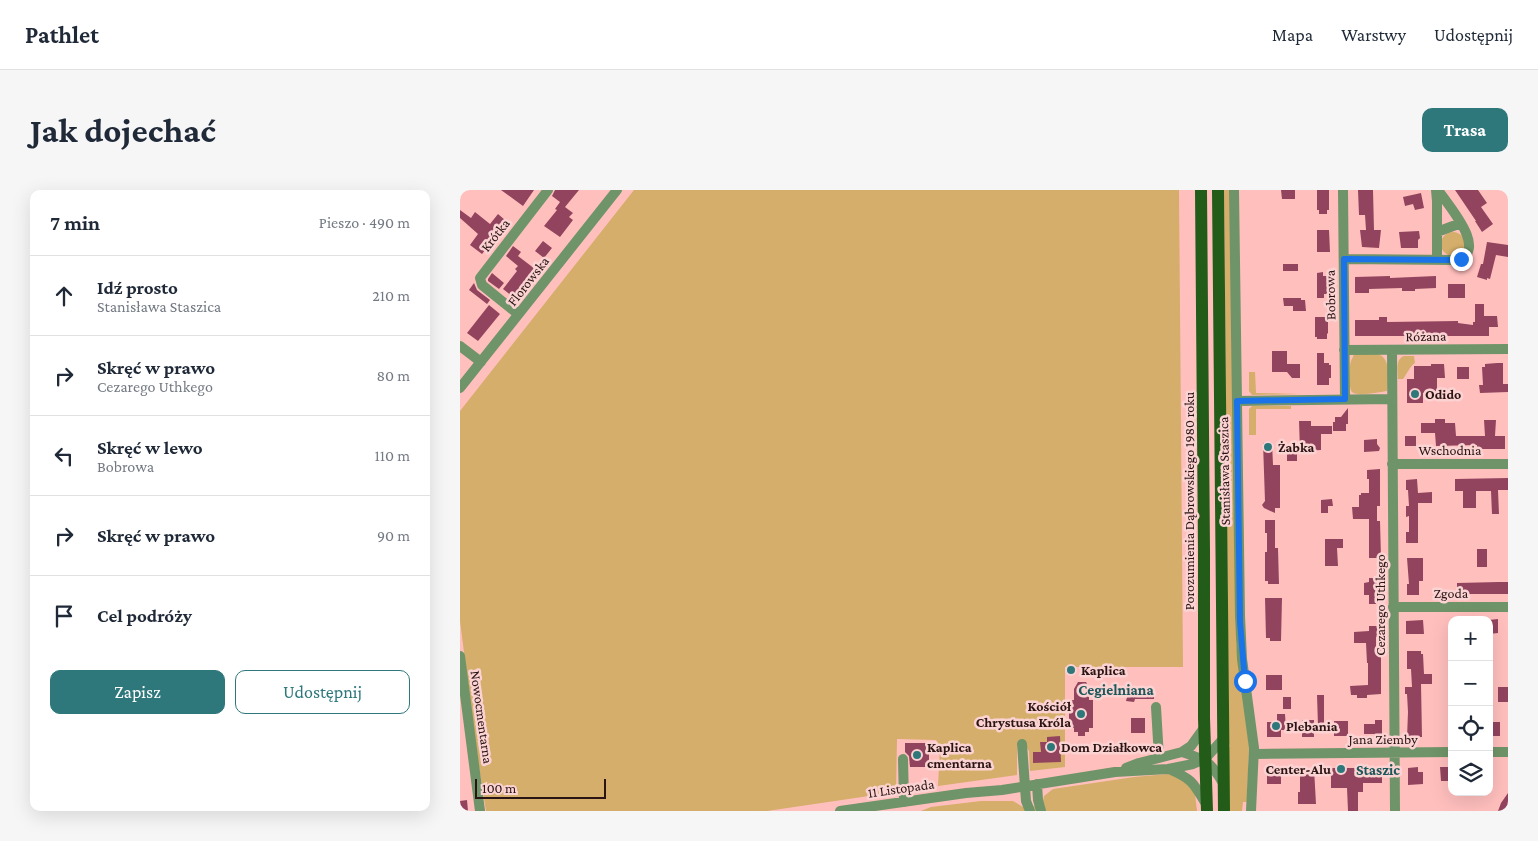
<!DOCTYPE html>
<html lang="pl">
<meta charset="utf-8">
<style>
:root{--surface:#fff;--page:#f6f6f7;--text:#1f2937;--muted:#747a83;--line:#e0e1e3;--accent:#2e787c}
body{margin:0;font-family:"Crimson Pro",serif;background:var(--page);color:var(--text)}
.controls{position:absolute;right:15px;bottom:15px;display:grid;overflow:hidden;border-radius:10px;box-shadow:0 5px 20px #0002}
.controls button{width:45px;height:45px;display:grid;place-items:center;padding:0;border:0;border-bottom:1px solid var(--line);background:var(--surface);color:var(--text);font:25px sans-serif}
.scale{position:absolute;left:15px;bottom:12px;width:131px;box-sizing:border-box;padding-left:5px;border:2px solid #2a1414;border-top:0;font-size:14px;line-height:18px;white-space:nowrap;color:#2a1414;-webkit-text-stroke:4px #fbd3d2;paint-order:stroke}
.stop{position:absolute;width:15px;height:15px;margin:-11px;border:4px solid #1a73e8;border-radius:50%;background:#fff}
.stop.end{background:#1a73e8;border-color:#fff;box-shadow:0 1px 5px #0008}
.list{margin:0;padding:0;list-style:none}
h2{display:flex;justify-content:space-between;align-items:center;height:65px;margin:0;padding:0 20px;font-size:21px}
h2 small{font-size:16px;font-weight:400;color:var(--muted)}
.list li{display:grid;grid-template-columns:32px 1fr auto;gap:15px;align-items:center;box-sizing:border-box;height:80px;padding:0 20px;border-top:1px solid var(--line)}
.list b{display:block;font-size:19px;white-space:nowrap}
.list p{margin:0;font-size:16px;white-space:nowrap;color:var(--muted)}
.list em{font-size:16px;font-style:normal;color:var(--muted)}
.actions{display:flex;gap:10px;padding:15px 20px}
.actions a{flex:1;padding:11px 0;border:1px solid var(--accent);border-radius:10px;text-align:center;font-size:18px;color:var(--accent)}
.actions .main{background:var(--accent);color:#fff}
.icon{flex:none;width:28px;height:28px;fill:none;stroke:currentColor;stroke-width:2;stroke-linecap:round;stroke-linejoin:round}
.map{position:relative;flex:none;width:1048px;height:621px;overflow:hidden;border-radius:10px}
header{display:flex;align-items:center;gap:30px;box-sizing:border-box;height:70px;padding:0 25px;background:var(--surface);border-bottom:1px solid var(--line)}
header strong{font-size:24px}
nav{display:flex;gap:28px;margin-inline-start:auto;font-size:18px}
.intro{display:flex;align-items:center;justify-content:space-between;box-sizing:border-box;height:120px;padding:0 30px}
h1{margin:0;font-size:35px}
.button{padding:12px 22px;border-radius:10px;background:var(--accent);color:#fff;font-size:18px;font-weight:700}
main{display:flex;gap:30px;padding:0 30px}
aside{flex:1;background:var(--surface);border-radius:10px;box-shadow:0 5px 20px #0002}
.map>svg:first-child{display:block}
.green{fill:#d4ae6a}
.building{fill:#92445e}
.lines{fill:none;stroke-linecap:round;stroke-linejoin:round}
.minor{stroke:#6f9469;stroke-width:10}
.major{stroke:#235b19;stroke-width:12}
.route{stroke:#1a73e8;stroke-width:6}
.poi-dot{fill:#2e787c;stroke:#fbd3d2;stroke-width:2}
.labels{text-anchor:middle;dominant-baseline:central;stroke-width:5;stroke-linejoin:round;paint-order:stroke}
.street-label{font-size:14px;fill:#2a1414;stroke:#fbd3d2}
.poi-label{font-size:14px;font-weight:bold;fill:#2a1414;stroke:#fbd3d2;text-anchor:start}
.neighbourhood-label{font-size:15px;font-weight:bold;fill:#1b575a;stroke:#fbd3d2}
</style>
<header>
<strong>Pathlet</strong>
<nav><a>Mapa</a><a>Warstwy</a><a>Udostępnij</a></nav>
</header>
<div class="intro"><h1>Jak dojechać</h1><a class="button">Trasa</a></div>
<main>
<aside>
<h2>7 min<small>Pieszo · 490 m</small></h2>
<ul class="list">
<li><svg class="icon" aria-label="ahead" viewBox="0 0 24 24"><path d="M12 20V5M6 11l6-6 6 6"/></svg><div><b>Idź prosto</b><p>Stanisława Staszica</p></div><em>210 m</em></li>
<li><svg class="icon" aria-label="right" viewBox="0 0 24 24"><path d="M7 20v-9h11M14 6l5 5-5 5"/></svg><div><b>Skręć w prawo</b><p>Cezarego Uthkego</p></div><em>80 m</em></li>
<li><svg class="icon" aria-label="left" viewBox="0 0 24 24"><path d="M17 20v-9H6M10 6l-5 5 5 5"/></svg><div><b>Skręć w lewo</b><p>Bobrowa</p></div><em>110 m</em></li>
<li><svg class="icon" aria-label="right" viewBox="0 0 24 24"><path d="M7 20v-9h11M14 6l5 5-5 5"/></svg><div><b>Skręć w prawo</b></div><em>90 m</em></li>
<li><svg class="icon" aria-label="arrive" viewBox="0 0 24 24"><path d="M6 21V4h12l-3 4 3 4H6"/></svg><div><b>Cel podróży</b></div></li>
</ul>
<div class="actions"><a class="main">Zapisz</a><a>Udostępnij</a></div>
</aside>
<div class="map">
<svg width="1048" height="621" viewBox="0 0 1048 621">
<rect width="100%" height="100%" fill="#ffbfbd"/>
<!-- green -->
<path class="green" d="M174,0H719L723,477H605V577L570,581L569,561L564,554L557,555V585L478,596L480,558L476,550L437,549L436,602L307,621H26L18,571L0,431V221Z
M764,0H770L776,453L789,555L787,612H783L782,621H769V557L770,556L769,554Z
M981 54a12 12 0 1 1 24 0a12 12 0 1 1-24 0Z
M895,164C902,164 914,162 920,165C931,170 928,191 927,201C921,202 897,207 892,202C889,198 890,191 890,186C890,179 889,173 893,167V166Z
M944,166H954L955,173C950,176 947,184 943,189H938C938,181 935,169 944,166Z
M789,182H795L796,203L841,204L792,205L789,201Z
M792,216H831V219H796V245H789V219Z
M708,584L722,587L735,604L737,621H461L471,617L521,611H553L563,617L582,615L584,606L593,599L674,587Z"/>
<!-- building -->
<path class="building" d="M41,0H74L63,16Z
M95,0H119L105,17L113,23L109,27L113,30L100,47L84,36L97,20L95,19L100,12L92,6Z
M821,0H835V9H822Z
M857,0H869V20H867V24H859V20H857Z
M898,0H913L914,40H921L919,58L902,57L900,40H906L905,25H899Z
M995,0H1018L1027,13L1021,17L1033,34L1022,42L1015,31H1016Z
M961,3L964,18L955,20L953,14L945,16L943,7Z
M0,20L11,28L15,22L30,34L38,24L45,30L42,34L47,37L40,47L37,45L22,64L10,55L18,44L0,28Z
M857,40H869L870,62H857Z
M959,41L960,48L958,50V58H941L939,42Z
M83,51L92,58L84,68L75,61Z
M1027,52L1048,55V67L1036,65L1030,89L1027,88V90L1017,87L1021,74H1023Z
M53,56L61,62L58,66L75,79L53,107L43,99L57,81L55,79L58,76L46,66Z
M823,74H838V81H823Z
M863,82V86H868L869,104H864V108H857V83Z
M32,83L44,93L39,99L28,91V89Z
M930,86V88L976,86V98L955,99V101H942V98L909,99V103H895V87Z
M14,93L17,100L30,110L27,114L9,100Z
M988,94H1005V108H988Z
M823,108H841V110H845L846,121H833V116H824Z
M1015,114H1024V126H1037L1038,137H1029V146H895V130H919V127H927V132L998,131V133L1013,135V132H1015Z
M29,115L40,124L18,151L7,143Z
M855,127H868V144L867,143V149H857V147H855Z
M812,161H827V174H840V188H832L827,182H812Z
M857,163H864V173H869V175H871V188H869V195H857Z
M1037,173H1043V194H1048V202L1020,203L1019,195H1023L1022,177H1025V174Z
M971,174H984L985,188H977V203H963V213H947V189H954V176H971Z
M997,177H1009V189H997Z
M888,218V234H886V241H873V232H875V227H881Z
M975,229H985V233H995L996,246H1025L1024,230H1036L1035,246H1045V259H1017V255L976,256L975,243H961V233H975Z
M839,231H851V236H872V244H861V260L840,261Z
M945,246H956V256H945Z
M917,249V254L920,258L919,261L904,262V250Z
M812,252L813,275H820V318H815V323L804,318L802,315L805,311L803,253Z
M827,263H837V271H827Z
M920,279V316H917V331H920L921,368H909V329H893L892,317H899V305H901V303H909V289H907V280Z
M1048,288V300H1038L1039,324H1032L1031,301H1016V318H1003V301H995V289Z
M957,289L958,303L972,302V313H958V353H946V342H949V326L946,327V316H949L948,300H946V290Z
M872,309L873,316H868V323H861V310Z
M805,330H815V358H818L819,394H808V391H805V362H807V343H805Z
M865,349H883V358H877L878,376H865Z
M1017,359H1027V377H1017Z
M947,368H963V391H959V405H947V394H949Z
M909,388H919V396H921V408L916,410V414H909V405H904V393L909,392Z
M1039,392H1048V404H997V393Z
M805,408H822L821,451H810V448H806Z
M1038,429V443L1029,444V430Z
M963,430L964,444H946V431Z
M909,436H921V447H916V460H921V504L907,505V508H897V505H891L890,496L908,495V473H907L906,453H894V442L909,441Z
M947,461H961V464H963L964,484H972V494H961L962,547L947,548L948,522L947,504H945V497H952L951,479H947Z
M642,477H663V485H642Z
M806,485H822V500H806Z
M618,492H626L629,498V510H633V538H629V542H625V546H618V542H614V538H609V510H614V499Z
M1038,497H1048V512H1038Z
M669,500L694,506V509H675L674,512L666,511Z
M857,505H864V536H858Z
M823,507H831V519H823Z
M817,524H825L826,540H821V547H807V532H817Z
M671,528H685V543H671Z
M842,530H854V547H842Z
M915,530H922V547H914V544H904V534H915Z
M874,531H888V546H874Z
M1029,532H1040V546H1029Z
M600,546L601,572L573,573V562H581L580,552H587V547Z
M445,553H469V577H450L449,566L445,562Z
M958,577V582H963V594L948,595V578Z
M980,577H992V591H981Z
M840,578H854L856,614H838V602H840Z
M871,578H922V593H903V602H898V621H888L887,598H871Z
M807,580H821V594H807Z
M1048,603V621H1038L1041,613Z
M7,610L8,621H0V611Z"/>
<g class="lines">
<!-- minor -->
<path class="minor" d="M774,0L780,426L782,469L794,558L791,621
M883,0L885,209
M976,0L977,11V70
M977,42L1001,33
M884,69L995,70C1031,63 988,15 978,0
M58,124L22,95L20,88L88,0
M0,156L21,172
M884,160L1048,159
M932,160L935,621
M0,198L157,0
M777,211L932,209
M932,274H1048
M933,417H1048
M0,466L20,621
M696,517L699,568
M562,554L566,611L570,621
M722,562C747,570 750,571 763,593
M1029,562H1048
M794,564L992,562
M443,569L444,612
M666,578L679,573L722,562L731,556L744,538
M709,579C732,589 733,592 746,614
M577,594L578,610L581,621
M380,621L506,603L542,600L655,582L708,579L733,574L745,569L763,549"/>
<!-- major -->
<path class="major" d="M741,0L744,361V528L747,621
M758,0L764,621"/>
</g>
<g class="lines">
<!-- route -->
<path class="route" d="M785,491L780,432L777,211L885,209L884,69L995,70L1001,69"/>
</g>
<!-- markers -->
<g class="poi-dot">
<circle cx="955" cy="204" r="5"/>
<circle cx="808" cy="257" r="5"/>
<circle cx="611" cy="480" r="5"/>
<circle cx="621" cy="524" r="5"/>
<circle cx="816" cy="536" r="5"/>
<circle cx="591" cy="557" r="5"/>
<circle cx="457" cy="565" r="5"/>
<circle cx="881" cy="579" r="5"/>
</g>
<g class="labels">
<!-- street labels -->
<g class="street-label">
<text transform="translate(35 45) rotate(-52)">Krótka</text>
<text transform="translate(68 91) rotate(-52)">Florowska</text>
<text transform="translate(870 105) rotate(-91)">Bobrowa</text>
<text transform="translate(966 146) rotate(-1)">Różana</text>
<text x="990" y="260">Wschodnia</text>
<text transform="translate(764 281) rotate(-91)">Stanisława Staszica</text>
<text transform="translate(729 311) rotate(-90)">Porozumienia Dąbrowskiego 1980 roku</text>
<text x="991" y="403">Zgoda</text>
<text transform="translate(920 415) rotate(-90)">Cezarego Uthkego</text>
<text transform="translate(22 527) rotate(82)">Nowocmentarna</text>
<text x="923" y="549">Jana Ziemby</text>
<text transform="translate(441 598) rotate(-8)">11 Listopada</text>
</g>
<!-- poi labels -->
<g class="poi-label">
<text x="965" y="204">Odido</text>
<text x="818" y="257">Żabka</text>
<text x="621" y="480">Kaplica</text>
<text x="611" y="516" text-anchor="end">Kościół<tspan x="611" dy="16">Chrystusa Króla</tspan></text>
<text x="826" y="536">Plebania</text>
<text x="467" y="557">Kaplica<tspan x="467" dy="16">cmentarna</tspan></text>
<text x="601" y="557">Dom Działkowca</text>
<text x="871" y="579" text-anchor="end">Center-Alu</text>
</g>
<!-- neighbourhood labels -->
<g class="neighbourhood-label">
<text x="656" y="500">Cegielniana</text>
<text x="918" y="580">Staszic</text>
</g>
</g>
</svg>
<div class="controls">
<button>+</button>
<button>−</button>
<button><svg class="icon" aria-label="locate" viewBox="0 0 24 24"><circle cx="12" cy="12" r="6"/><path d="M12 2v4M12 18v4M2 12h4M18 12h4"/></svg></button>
<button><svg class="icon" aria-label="layers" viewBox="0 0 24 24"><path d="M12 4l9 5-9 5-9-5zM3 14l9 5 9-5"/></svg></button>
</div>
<div class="scale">100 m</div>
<div class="stop" style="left:785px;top:491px"></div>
<div class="stop end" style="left:1001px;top:69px"></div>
</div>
</main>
